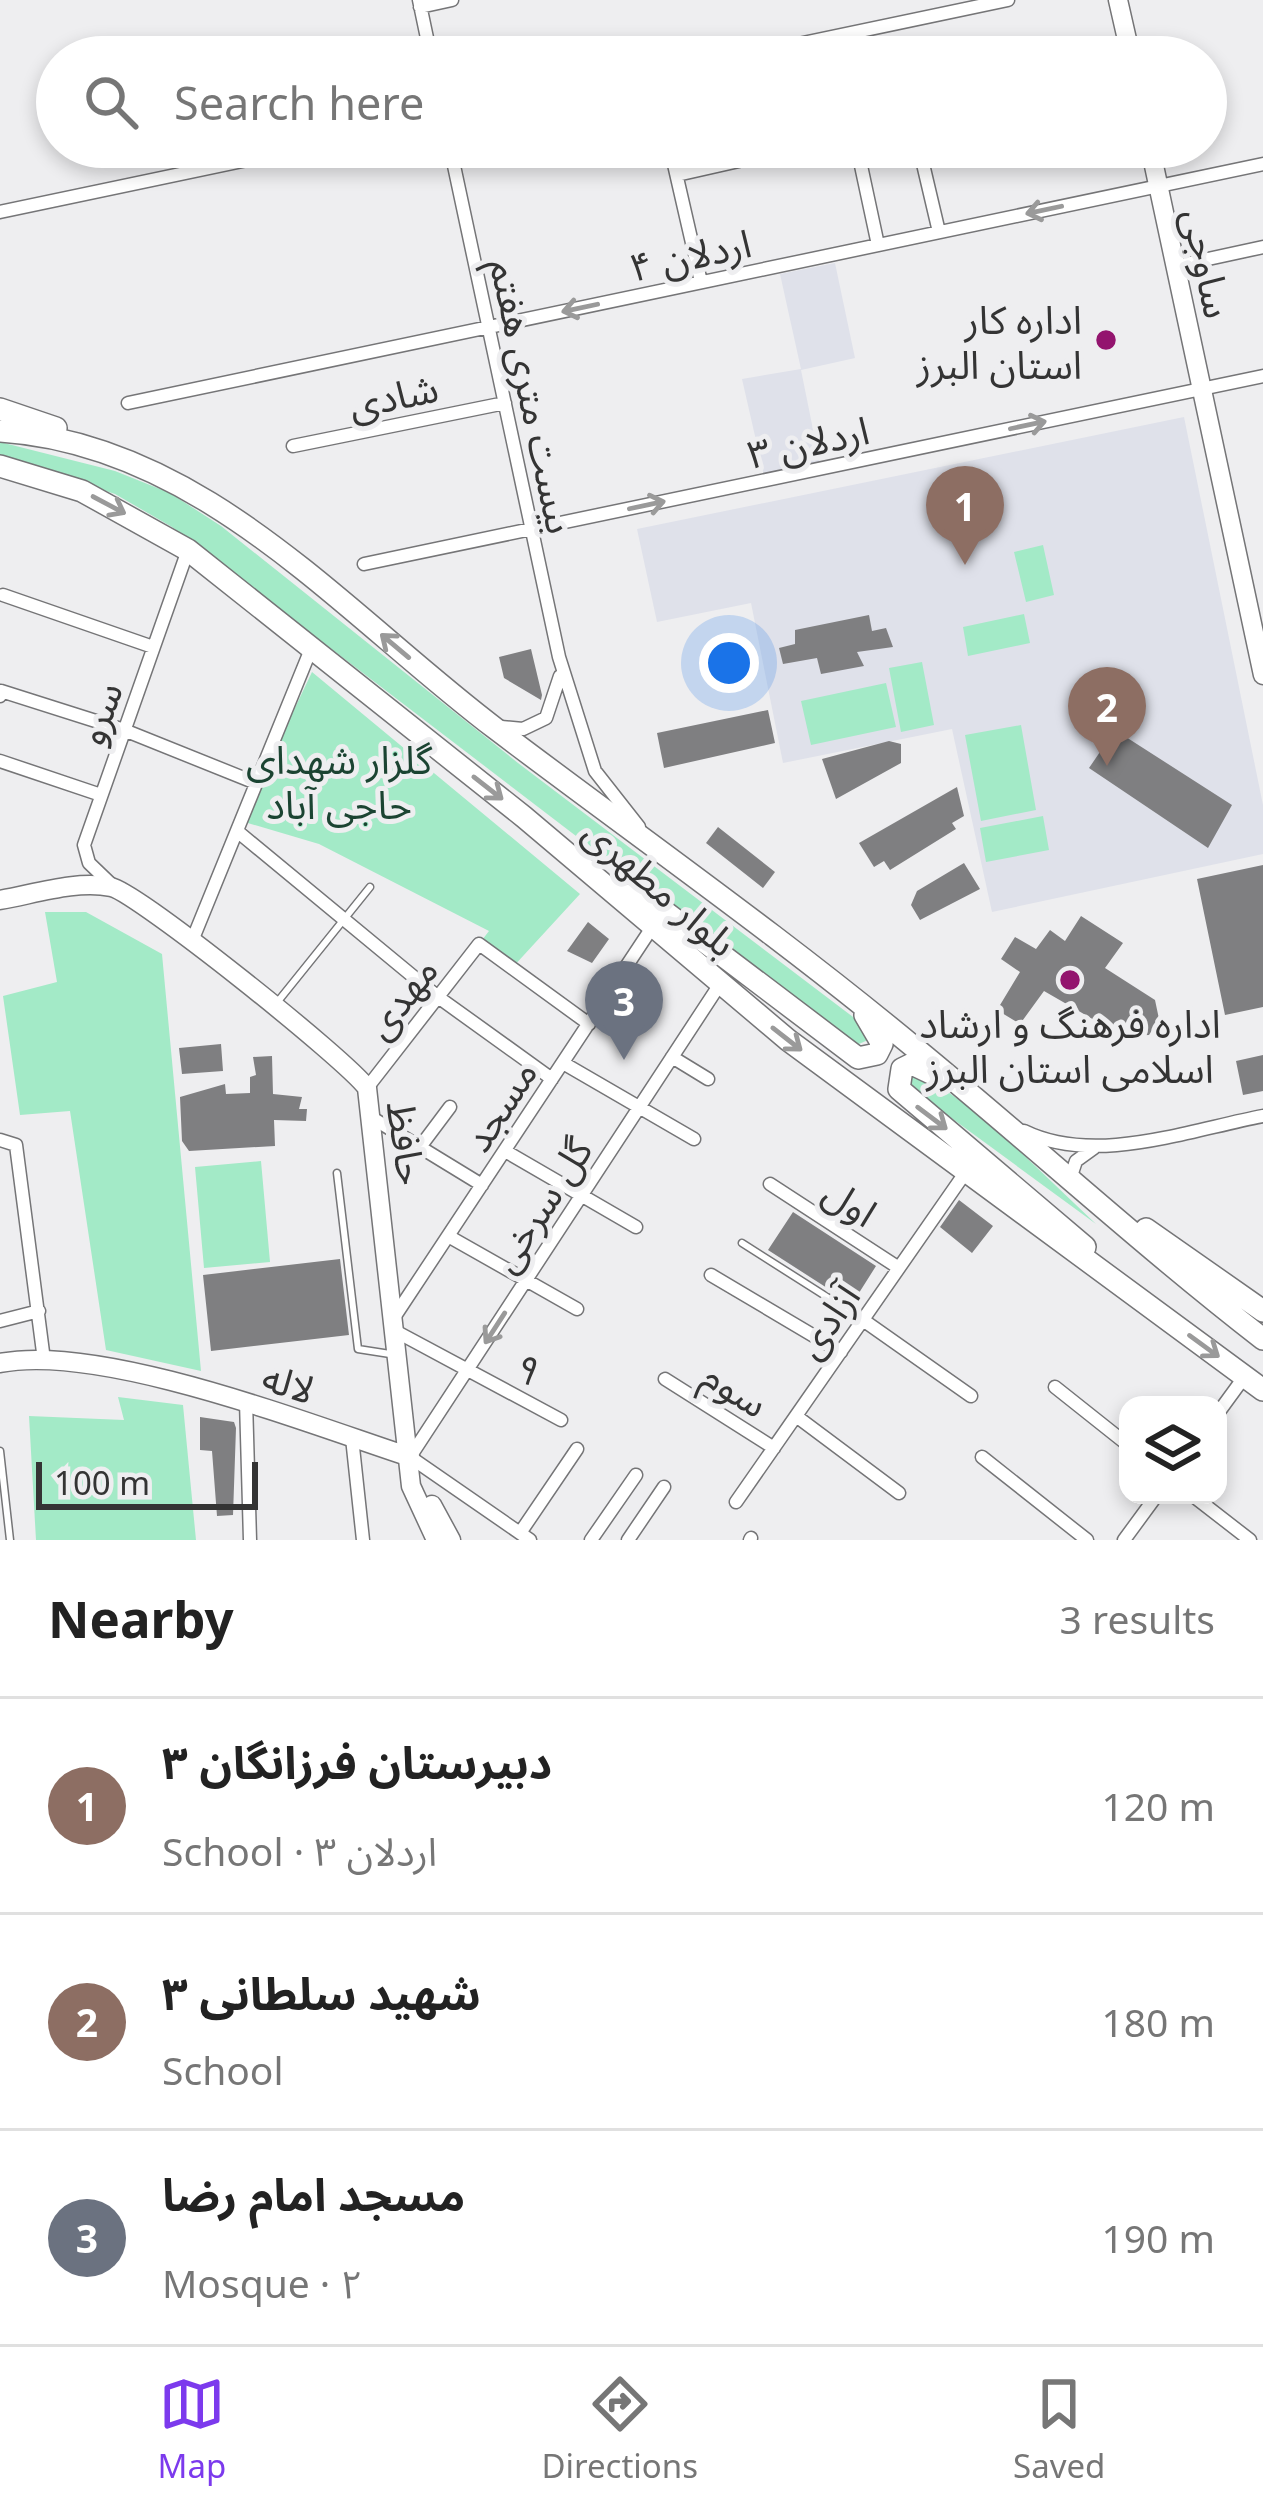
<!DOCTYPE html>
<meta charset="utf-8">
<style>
:root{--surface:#fff;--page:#f6f6f6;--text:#222;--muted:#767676;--line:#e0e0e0;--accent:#7c3aed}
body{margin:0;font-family:"Noto Sans","Noto Sans Arabic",sans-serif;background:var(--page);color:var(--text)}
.controls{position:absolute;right:36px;bottom:36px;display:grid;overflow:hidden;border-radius:24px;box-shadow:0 6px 18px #0003}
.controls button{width:108px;height:108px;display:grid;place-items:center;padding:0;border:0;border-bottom:3px solid var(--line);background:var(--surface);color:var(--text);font:60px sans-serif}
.scale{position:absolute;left:36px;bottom:30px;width:222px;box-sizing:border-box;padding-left:12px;border:6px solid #343434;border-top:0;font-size:33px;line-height:42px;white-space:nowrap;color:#343434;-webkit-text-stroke:9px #eeeef0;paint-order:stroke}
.you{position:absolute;left:729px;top:663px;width:42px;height:42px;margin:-30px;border:9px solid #fff;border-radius:50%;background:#1a73e8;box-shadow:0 0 0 18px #1a73e833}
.badge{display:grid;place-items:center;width:78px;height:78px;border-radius:50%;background:var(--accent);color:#fff;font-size:39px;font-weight:700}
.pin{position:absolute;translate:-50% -99px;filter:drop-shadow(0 3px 6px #0008)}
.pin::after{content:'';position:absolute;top:63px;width:42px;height:36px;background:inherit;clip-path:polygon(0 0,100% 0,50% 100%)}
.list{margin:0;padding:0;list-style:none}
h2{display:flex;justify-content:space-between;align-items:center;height:156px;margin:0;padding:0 48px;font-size:51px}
h2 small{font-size:39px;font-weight:400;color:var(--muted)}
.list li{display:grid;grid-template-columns:78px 1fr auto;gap:36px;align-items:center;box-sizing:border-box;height:216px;padding:0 48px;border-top:3px solid var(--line)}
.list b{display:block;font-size:45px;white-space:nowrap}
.list p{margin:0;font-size:39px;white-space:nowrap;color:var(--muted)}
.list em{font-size:39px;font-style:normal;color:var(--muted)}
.icon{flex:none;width:66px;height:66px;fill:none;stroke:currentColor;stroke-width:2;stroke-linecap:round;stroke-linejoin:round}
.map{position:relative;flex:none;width:1263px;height:1540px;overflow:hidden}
.search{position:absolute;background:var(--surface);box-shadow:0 6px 18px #0003;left:36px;right:36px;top:36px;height:132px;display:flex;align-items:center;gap:30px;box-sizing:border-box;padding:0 42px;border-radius:66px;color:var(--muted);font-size:45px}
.sheet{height:804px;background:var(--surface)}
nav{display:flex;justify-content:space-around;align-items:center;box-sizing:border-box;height:168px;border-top:3px solid var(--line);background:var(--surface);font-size:33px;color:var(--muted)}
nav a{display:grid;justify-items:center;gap:6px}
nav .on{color:var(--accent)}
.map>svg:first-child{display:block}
.built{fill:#dfe1ea}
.green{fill:#a3eac7}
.building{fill:#7f7f81}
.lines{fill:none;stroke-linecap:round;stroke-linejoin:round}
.lane-casing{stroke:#757577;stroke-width:9}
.street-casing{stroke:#757577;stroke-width:15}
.secondary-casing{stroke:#757577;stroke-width:21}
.primary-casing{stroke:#757577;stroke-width:24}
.lane{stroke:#fff;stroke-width:6}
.street{stroke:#fff;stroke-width:12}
.secondary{stroke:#fff;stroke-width:18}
.primary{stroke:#fff;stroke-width:21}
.oneway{stroke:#9a9a9a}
.poi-dot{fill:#93146e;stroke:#eeeef0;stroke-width:4.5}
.labels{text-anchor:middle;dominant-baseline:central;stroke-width:10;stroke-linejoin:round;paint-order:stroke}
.street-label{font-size:39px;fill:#343434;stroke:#eeeef0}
.poi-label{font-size:39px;fill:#343434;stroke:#eeeef0;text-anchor:end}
.park-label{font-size:39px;fill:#1b4432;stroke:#eeeef0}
</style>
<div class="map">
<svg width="1263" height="1540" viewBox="0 0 1263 1540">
<rect width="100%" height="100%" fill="#eeeef0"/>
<!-- built -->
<path class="built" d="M835,263L855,358L801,370L821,469L765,480L742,379L801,369L780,274Z
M1184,417L1263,805V854L992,912L952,729L783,763L751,603L657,622L637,529Z"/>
<!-- green -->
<path class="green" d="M0,442L115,471L170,493L221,526L518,763L857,1020L868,1040L852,1047L172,527L115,494L0,456Z
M1043,545L1054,595L1026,602L1014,552Z
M1024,614L1030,643L968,656L963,627Z
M922,662L934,725L901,732L889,668Z
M312,672L580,894L512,968L479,944L489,931L319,844L241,821Z
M886,683L896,727L811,745L801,701Z
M1021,725L1036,810L981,821L965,735Z
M1043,816L1049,850L986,862L980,828Z
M45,912H86L162,954L201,1371L106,1350L70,1111L20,1115L3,996L57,982Z
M923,1074L988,1121L1096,1224L909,1087L912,1077Z
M261,1161L270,1262L204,1268L195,1167Z
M118,1397L183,1405L196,1540H36L29,1416L124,1420Z"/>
<!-- building -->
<path class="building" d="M869,615L872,631L886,628L893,647L857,652L864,666L821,674L817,658L783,664L779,648L795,644V630Z
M531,649L542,695L541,700L504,678L499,657Z
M768,710L775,743L664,768L657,733Z
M1115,730L1232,805L1208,848L1089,768Z
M889,741L901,744V763L836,799L822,759Z
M957,787L964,816L952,823L956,829L890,870L884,861L874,867L859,843Z
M718,827L775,872L763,888L706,843Z
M964,863L980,889L920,920L911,905L917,891Z
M1263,865V1007L1225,1015L1197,879Z
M1081,916L1123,943L1105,968L1155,1000L1159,1019L1149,1035L1122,1036L1044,991L1020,1024L997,1010L1020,972L1001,959L1015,937L1036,949L1050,930L1065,941Z
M588,922L609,939L592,963L567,951Z
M221,1044L223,1071L182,1074L179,1048Z
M1263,1055V1091L1243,1095L1236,1061Z
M272,1056L273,1094L302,1097L299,1109H307L306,1121L274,1120L275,1146L189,1151L182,1141L180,1097L225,1084L226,1094L250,1093V1077L256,1075L253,1057Z
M959,1200L993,1226L972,1253L940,1227Z
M793,1212L876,1266L852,1304L768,1250Z
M340,1259L349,1335L211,1351L203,1275Z
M200,1417L234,1422L236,1428L233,1515L217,1516L212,1451L200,1450Z"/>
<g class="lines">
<defs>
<path id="lane" d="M275,1005L370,887
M337,1173L358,1349L390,1354
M742,1243L860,1318
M0,1451L10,1540"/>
<path id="street" d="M419,0L431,57
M420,7L452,0
M737,57L1008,0
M450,147L559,657L595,771L639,827
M670,147L701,282
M857,147L878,245
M919,147L939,232
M677,175L739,161
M0,212L309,147
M1176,266L1263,247
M128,403L1263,164
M293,446L505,403
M364,564L1263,376
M3,595L153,647
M0,696L1,691L124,730L256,783
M501,727L523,729L546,718L560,676
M0,761L101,795
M237,831L438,997L552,1079
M114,887L89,863L84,845L188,550
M192,941L311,649
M672,1057L708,1079
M563,1063L694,1139
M367,1088L479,944L589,1024
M374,1119L482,1185
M1024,1131C1095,1166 1189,1130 1263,1116
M0,1140L16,1145L44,1360
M420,1147L450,1107
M505,1151L636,1227
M1077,1182L1072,1173L1076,1161L1094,1148
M770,1184L899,1268
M448,1236L577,1309
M711,1275L841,1352
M395,1316L653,926
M863,1320L971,1396
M0,1321L39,1311
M397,1332L561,1420
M665,1379L774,1448
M1055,1387L1128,1445
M246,1401L250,1540
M1218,1413L1245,1376
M796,1416L899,1493
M352,1438L363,1540
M982,1457L1087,1540
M1192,1495L1250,1540
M736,1502L965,1173
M520,1533L577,1449
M530,1540L410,1457L720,984
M591,1540L636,1475
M628,1540L664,1487
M750,1540L751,1538
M1124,1540L1157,1495"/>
<path id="secondary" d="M1118,0L1131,57
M1150,147L1263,675
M0,900C35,894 76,880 111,887C138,893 347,1060 367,1088L411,1486L436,1540
M0,1363C102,1343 309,1424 410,1457
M432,1505L451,1540"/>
<path id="primary" d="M0,409L56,428
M0,431C203,444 344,614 496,729C636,835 780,936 915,1048C1032,1144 1143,1246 1263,1339
M0,466L82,491L188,550L524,817L788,1040L1263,1390
M623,894L656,905L858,1058L877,1054L882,1044L865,1015
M937,1076L912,1064L902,1069L899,1089L1085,1247
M1146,1229L1263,1311"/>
</defs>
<!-- lane casing -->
<use href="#lane" class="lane-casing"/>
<!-- street casing -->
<use href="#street" class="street-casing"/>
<!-- secondary casing -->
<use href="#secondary" class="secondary-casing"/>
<!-- primary casing -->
<use href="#primary" class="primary-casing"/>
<!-- lane -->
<use href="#lane" class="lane"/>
<!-- street -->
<use href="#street" class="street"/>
<!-- secondary -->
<use href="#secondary" class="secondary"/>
<!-- primary -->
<use href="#primary" class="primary"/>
</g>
<!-- one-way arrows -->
<defs><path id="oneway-shaft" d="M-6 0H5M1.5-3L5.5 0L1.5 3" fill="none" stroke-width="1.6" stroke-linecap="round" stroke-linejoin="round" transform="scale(3)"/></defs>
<g class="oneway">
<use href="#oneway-shaft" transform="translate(1044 210) rotate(168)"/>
<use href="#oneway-shaft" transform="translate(580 308) rotate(168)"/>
<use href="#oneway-shaft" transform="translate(1028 425) rotate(-12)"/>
<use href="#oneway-shaft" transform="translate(109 505) rotate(28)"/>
<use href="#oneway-shaft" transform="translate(647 505) rotate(-12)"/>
<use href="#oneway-shaft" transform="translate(395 646) rotate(-140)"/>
<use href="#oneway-shaft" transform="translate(488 788) rotate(38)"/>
<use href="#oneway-shaft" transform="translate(787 1039) rotate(38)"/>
<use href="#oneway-shaft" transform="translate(932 1118) rotate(37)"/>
<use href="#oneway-shaft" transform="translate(495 1328) rotate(123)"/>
<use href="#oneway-shaft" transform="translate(1204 1346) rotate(36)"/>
</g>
<!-- markers -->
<g class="poi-dot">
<circle cx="1106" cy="340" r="12"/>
<circle cx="1070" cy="980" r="12"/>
</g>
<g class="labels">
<!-- street labels -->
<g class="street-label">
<text transform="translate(690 254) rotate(-12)">اردلان ۴</text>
<text transform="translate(1209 263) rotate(78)">ساوجی</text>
<text transform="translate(393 395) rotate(-12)">شادی</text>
<text transform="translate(534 396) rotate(78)">بیست متری هفتم</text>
<text transform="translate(808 441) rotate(-12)">اردلان ۳</text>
<text transform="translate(98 713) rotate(-70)">سرو</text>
<text transform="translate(661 886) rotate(41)">بلوار مطهری</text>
<text transform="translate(400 997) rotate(-52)">مهدی</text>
<text transform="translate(499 1105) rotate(-57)">مسجد</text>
<text transform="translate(408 1143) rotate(82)">حافظ</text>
<text transform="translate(851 1201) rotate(33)">اول</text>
<text transform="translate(540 1204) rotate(-57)">گل سرخی</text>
<text transform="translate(826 1320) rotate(-55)">آزادی</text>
<text transform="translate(529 1368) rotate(28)">۹</text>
<text transform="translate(289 1382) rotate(18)">لاله</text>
<text transform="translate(736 1388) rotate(32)">سوم</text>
</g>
<!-- poi labels -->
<g class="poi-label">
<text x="1082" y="318">اداره کار<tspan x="1082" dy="45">استان البرز</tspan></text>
<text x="1070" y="1022" text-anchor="middle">اداره فرهنگ و ارشاد<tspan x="1070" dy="45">اسلامی استان البرز</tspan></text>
</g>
<!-- park labels -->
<g class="park-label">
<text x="339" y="758">گلزار شهدای<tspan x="339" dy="45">حاجی آباد</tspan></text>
</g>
</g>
</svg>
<div class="controls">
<button><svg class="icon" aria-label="layers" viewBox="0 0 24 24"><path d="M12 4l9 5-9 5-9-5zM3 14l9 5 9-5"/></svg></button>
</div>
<div class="scale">100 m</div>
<div class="you"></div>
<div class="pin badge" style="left:965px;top:565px;background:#8d6e63">1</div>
<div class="pin badge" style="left:1107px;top:766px;background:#8d6e63">2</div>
<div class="pin badge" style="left:624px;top:1060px;background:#6b7280">3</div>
<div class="search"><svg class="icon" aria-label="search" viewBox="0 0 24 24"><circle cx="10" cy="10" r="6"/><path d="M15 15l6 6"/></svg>Search here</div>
</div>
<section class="sheet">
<h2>Nearby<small>3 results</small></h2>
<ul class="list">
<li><span class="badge" style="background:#8d6e63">1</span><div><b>دبیرستان فرزانگان ۳</b><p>School · اردلان ۳</p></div><em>120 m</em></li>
<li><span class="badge" style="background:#8d6e63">2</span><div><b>شهید سلطانی ۳</b><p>School</p></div><em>180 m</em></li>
<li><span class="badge" style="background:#6b7280">3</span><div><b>مسجد امام رضا</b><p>Mosque · ۲</p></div><em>190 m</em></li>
</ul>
</section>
<nav>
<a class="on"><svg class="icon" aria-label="map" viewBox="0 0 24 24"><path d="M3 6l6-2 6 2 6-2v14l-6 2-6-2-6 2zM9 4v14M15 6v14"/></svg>Map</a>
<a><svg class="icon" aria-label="directions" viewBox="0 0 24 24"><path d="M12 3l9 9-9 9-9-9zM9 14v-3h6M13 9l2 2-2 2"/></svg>Directions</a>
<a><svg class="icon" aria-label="saved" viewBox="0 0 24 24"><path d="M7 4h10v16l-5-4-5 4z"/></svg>Saved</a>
</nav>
